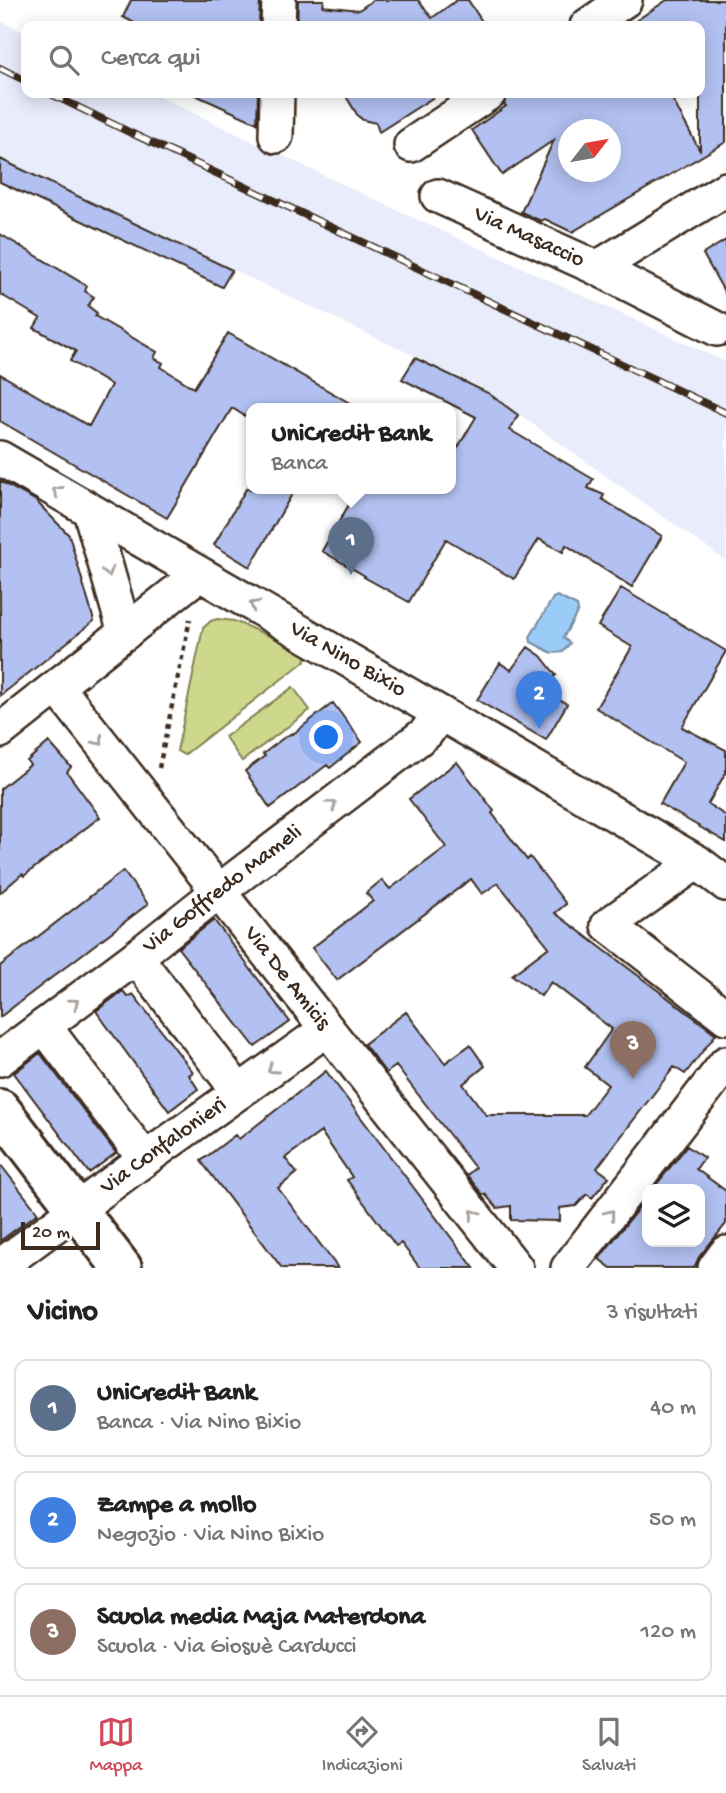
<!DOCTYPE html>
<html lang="it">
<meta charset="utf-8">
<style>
:root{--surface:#fff;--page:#f2f2f2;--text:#222;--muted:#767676;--line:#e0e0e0;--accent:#d1495b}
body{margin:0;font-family:"Gochi Hand",sans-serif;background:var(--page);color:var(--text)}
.controls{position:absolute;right:21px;bottom:21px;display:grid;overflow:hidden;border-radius:14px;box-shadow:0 4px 18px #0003}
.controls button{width:63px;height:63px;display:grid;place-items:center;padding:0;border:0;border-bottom:2px solid var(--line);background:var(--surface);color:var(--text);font:35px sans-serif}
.compass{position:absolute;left:558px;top:119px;width:63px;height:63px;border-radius:50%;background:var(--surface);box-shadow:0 4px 18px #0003;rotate:59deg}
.scale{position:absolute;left:21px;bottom:18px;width:79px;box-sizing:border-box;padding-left:7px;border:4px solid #3b2a1e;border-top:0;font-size:19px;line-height:24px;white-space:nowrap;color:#3b2a1e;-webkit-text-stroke:5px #fff;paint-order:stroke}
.you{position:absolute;left:327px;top:738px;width:24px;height:24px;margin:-18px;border:5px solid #fff;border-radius:50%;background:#1a73e8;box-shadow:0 0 0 10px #1a73e833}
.badge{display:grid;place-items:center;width:46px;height:46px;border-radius:50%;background:var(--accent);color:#fff;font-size:23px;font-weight:700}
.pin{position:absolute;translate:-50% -58px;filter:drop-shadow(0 2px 4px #0008)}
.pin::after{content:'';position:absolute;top:37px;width:24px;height:21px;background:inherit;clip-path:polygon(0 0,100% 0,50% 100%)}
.popup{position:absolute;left:246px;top:403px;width:210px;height:91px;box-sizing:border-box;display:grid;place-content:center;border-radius:14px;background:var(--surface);filter:drop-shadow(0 2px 5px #0005);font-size:23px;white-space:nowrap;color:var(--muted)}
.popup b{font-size:26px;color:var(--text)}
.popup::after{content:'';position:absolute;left:50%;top:100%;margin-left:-14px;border:14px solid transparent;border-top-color:var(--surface)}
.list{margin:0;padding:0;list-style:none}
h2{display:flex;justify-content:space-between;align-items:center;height:91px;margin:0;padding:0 28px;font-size:30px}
h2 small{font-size:23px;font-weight:400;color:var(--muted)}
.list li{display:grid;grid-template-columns:46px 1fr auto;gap:21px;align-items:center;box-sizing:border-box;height:98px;margin:0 14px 14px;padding:0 14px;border:2px solid var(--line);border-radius:14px}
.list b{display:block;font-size:26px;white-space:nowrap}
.list p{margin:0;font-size:23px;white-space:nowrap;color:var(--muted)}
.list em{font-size:23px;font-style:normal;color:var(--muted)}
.icon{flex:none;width:38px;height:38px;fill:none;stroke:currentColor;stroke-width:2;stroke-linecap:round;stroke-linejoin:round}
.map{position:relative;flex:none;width:726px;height:1268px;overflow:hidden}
.search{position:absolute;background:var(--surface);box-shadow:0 4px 18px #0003;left:21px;right:21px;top:21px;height:77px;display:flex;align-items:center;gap:18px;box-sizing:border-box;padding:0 24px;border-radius:14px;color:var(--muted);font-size:26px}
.sheet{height:427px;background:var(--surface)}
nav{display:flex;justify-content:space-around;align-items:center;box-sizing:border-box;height:98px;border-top:2px solid var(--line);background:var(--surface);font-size:19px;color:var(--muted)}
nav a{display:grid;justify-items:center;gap:4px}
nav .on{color:var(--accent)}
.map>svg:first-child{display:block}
.built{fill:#e8ecfb}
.green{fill:#cdd88c;stroke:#848155;stroke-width:2}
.water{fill:#9bccf7;stroke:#758ba0;stroke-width:2}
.building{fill:#b2c1f1;stroke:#3b2a1e;stroke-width:2;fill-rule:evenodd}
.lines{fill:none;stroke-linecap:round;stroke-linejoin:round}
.minor-casing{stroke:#3b2a1e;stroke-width:38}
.major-casing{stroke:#3b2a1e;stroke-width:44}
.path{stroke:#3b2a1e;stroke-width:4.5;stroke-dasharray:5 5;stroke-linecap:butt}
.minor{stroke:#fff;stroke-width:33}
.major{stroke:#fff;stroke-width:38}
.rail-casing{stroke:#3b2a1e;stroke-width:8}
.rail{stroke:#fff;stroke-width:5;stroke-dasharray:16;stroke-linecap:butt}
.oneway{stroke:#a79f9a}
.labels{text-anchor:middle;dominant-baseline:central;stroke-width:6;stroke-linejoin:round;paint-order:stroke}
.street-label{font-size:23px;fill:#3b2a1e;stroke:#fff}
</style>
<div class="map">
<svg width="726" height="1268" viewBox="0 0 726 1268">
<rect width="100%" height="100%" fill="#fff"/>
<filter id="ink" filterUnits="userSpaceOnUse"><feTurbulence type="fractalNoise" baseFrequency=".0143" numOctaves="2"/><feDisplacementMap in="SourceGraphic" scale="14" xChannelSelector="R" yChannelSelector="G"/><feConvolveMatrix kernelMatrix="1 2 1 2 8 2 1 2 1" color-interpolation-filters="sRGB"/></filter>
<g filter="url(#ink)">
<!-- built -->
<path class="built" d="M0,21L26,33V93H151L388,206L726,362V561L482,388L0,159Z"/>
<!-- green -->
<path class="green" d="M217,619L234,621L305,651L307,656L305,661L184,755L177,751L203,628L211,621Z
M293,687L310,710L242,761L225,737Z"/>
<!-- water -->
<path class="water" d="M557,596L577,606L578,611L563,638L570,643L563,652L552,653L531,642L530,637L553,598Z"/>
<!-- building -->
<path class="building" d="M131,0H260L259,26H140L123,17Z
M298,0H324L323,6L359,10L373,0H418L432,18L457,0H468L485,26H297Z
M667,0H726V142L572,232L545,219L541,221L521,212L554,140L502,175L472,130L506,106L504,104L508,93H669L700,151V26H628ZM569,130H611V172H569Z
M191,93H258L257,123Z
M344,93H440L379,132L376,123L363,120L358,116Z
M0,159L232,270L222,287L0,182Z
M0,234L87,286L85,291L94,297L88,306L97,313L95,316L157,352L154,358L163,363L161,367L194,388L228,333L360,409H251V420L232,408L167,518L0,421V374L89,426L111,385L70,361L76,351L34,328L40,318L0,294Z
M726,240V295L703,254Z
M415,358L488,393L518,415L510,430L593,479L588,488L604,495L602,499L662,536L632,587L566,545L563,552L539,539L514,579L446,539L409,602L364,577L365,576L322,551L358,489H451V459L476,417L402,379Z
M0,481L35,500L69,535L94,621L0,696Z
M246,489H295L250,567L214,545Z
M621,588L726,651L682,727L726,750V772L708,804L726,816V842L660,804L684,762L596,708L632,647L598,626Z
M528,647L541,656L556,675L541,688L567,704L546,740L477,700L500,663L511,670Z
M333,703L362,742L330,768L327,765L270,808L245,771L265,756L263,754L282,739L292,733L293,734Z
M49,742L71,767L67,772L100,817L24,876L22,874L0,893V789L30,765L27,761Z
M457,762L494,811L492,813L527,860L530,857L566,904L555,913L716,1034L685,1074L674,1067L597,1168L609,1177L592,1198L587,1194L576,1206L560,1208V1221L511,1220V1206L497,1208L485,1194L483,1195L467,1175L475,1168L396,1066L386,1073L364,1044L406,1012L445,1063L470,1045L485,1066L463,1084L486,1115H585L608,1085L585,1067L612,1029L551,982L541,996L512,975L549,947L498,883L482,894L471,879L337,980L312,948L373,901L366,893L382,880L390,889L446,847L409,799Z
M123,871L148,904L0,1017V966Z
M214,920L290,1022L255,1047L178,948Z
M123,991L128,997L133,994L193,1072L189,1075L198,1089L169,1111L96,1011Z
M40,1053L116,1153L89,1173L14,1073Z
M326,1071L474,1268H420L401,1243L396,1246L347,1180L352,1177L321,1132L285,1158L297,1173L278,1188L338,1268H282L201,1161L235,1135L239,1139Z
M687,1146L704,1158L696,1169L726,1191V1224L699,1257L694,1268H611L599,1259L647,1197V1242H700V1189H653Z
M0,1164L38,1213L0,1241Z"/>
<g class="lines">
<defs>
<g id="minor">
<path d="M278,26L279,0"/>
<path d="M587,26L625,0"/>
<path d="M276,136L277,93"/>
<path d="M411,145L489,93"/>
<path id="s1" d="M438,196L597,268L726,189"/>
<path d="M597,268L717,329"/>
<path id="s2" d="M0,458L697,862L726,884"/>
<path d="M90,511L125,633"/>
<path id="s3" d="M57,687L516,1268"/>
<path d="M0,731L199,574"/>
<path d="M697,862L608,925L726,1017"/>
<path d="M136,957L239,1092"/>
<path d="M44,1026L145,1159"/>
<path id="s4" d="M0,1059L136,957L219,891L426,733L440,713"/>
<path id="s5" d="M0,1266L145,1159L327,1029"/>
<path d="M568,1268L726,1063"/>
<path d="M715,1268L726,1253"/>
</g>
<path id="major" d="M0,1109L122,1268"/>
</defs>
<!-- minor casing -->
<use href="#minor" class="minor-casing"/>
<!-- major casing -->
<use href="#major" class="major-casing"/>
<!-- path -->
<path class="path" d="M159,768L190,619"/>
<!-- minor -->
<use href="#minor" class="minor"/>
<!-- major -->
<use href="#major" class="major"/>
<defs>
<path id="rail" d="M0,68L26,81
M49,93L131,133L726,413"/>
</defs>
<!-- rail casing -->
<use href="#rail" class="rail-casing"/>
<!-- rail -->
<use href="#rail" class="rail"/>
</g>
<!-- one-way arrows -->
<defs><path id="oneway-chevron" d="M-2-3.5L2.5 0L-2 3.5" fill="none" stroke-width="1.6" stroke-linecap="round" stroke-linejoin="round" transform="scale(1.75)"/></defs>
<g class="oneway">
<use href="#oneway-chevron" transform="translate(57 491) rotate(-150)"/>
<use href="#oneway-chevron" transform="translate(108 572) rotate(74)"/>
<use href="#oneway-chevron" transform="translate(254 605) rotate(-150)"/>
<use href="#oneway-chevron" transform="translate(99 741) rotate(51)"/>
<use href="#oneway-chevron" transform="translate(332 805) rotate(-37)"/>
<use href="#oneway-chevron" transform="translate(74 1003) rotate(-37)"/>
<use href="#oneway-chevron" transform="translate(272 1069) rotate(145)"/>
<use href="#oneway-chevron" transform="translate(474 1214) rotate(-128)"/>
<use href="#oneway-chevron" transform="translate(610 1214) rotate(-52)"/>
</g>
</g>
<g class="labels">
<!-- street labels -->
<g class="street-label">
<text stroke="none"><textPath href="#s1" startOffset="100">Via Masaccio</textPath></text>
<text stroke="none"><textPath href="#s2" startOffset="402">Via Nino Bixio</textPath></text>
<text stroke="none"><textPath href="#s4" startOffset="280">Via Goffredo Mameli</textPath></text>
<text stroke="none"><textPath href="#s3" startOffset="371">Via De Amicis</textPath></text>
<text stroke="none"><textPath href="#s5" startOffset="203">Via Confalonieri</textPath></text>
</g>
</g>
</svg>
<div class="controls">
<button><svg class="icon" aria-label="layers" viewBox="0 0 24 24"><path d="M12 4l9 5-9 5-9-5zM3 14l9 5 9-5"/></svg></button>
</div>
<svg class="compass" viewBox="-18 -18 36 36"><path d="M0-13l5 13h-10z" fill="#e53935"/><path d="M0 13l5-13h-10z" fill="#767676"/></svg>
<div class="scale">20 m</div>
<div class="you"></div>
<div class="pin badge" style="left:351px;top:575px;background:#5c6f8a">1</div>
<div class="popup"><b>UniCredit Bank</b>Banca</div>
<div class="pin badge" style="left:539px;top:729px;background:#3f7fe0">2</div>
<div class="pin badge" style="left:633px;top:1079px;background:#8d6e63">3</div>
<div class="search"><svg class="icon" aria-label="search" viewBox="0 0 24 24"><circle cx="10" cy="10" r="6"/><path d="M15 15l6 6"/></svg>Cerca qui</div>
</div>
<section class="sheet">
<h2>Vicino<small>3 risultati</small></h2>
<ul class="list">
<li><span class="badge" style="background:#5c6f8a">1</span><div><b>UniCredit Bank</b><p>Banca · Via Nino Bixio</p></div><em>40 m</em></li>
<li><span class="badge" style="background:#3f7fe0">2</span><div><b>Zampe a mollo</b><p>Negozio · Via Nino Bixio</p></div><em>50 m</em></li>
<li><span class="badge" style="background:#8d6e63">3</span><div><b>Scuola media Maja Materdona</b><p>Scuola · Via Giosuè Carducci</p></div><em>120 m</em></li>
</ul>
</section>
<nav>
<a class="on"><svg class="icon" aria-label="map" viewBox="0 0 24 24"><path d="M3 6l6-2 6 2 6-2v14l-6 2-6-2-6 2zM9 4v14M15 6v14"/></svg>Mappa</a>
<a><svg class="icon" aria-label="directions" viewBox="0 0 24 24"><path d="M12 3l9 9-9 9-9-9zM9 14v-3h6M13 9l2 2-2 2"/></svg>Indicazioni</a>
<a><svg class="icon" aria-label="saved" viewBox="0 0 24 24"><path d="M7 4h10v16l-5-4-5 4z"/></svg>Salvati</a>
</nav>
